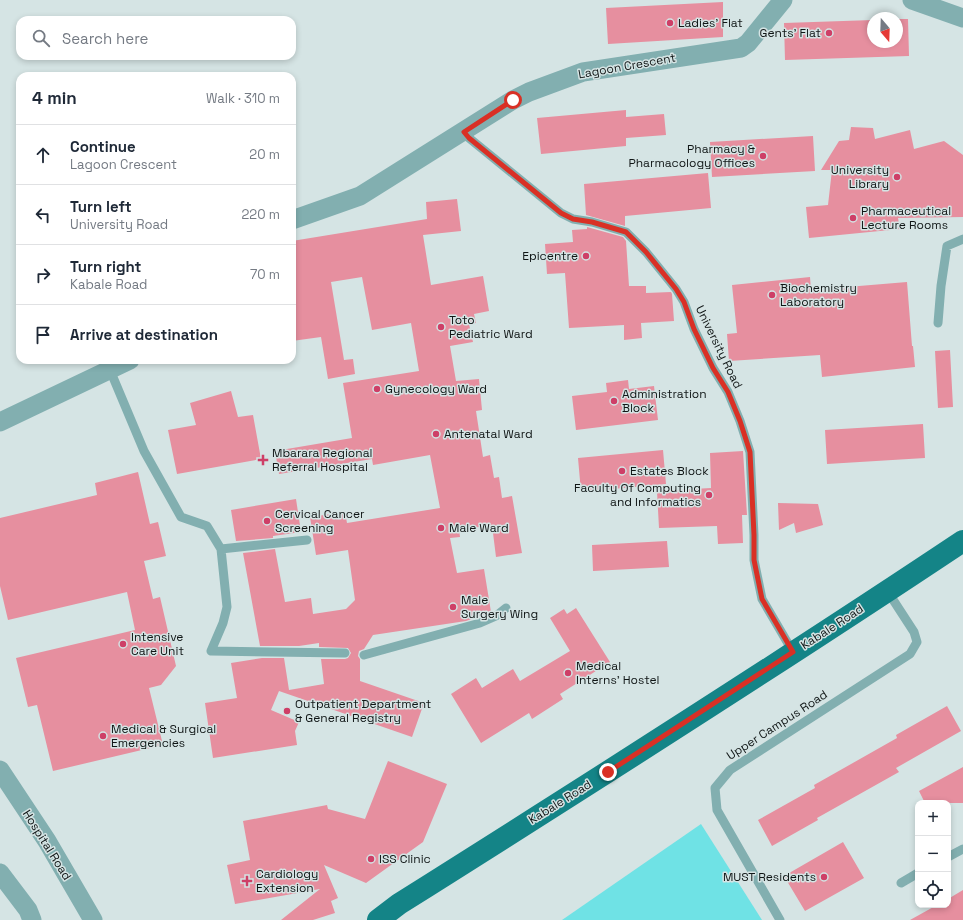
<!DOCTYPE html>
<meta charset="utf-8">
<style>
:root{--surface:#fff;--page:#f2f2f3;--text:#1f2937;--muted:#747a83;--line:#e0e1e3}
body{margin:0;font-family:"Space Grotesk",sans-serif;background:var(--page);color:var(--text)}
.controls{position:absolute;right:12px;bottom:12px;display:grid;overflow:hidden;border-radius:8px;box-shadow:0 2px 6px #0003}
.controls button{width:36px;height:36px;display:grid;place-items:center;padding:0;border:0;border-bottom:1px solid var(--line);background:var(--surface);color:var(--text);font:20px sans-serif}
.compass{position:absolute;left:867px;top:12px;width:36px;height:36px;border-radius:50%;background:var(--surface);box-shadow:0 2px 6px #0003;rotate:161deg}
.stop{position:absolute;width:12px;height:12px;margin:-9px;border:3px solid #d93025;border-radius:50%;background:#fff}
.stop.end{background:#d93025;border-color:#fff;box-shadow:0 1px 4px #0008}
.list{margin:0;padding:0;list-style:none}
h2{display:flex;justify-content:space-between;align-items:center;height:52px;margin:0;padding:0 16px;font-size:17px}
h2 small{font-size:13px;font-weight:400;color:var(--muted)}
.list li{display:grid;grid-template-columns:26px 1fr auto;gap:12px;align-items:center;box-sizing:border-box;height:60px;padding:0 16px;border-top:1px solid var(--line)}
.list b{display:block;font-size:15px;white-space:nowrap}
.list p{margin:0;font-size:13px;white-space:nowrap;color:var(--muted)}
.list em{font-size:13px;font-style:normal;color:var(--muted)}
.icon{flex:none;width:22px;height:22px;fill:none;stroke:currentColor;stroke-width:2;stroke-linecap:round;stroke-linejoin:round}
.map{position:relative;flex:none;width:963px;height:920px;overflow:hidden}
.search{position:absolute;background:var(--surface);box-shadow:0 2px 6px #0003;left:16px;top:16px;width:280px;height:44px;display:flex;align-items:center;gap:10px;box-sizing:border-box;padding:0 14px;border-radius:12px;color:var(--muted);font-size:15px}
.panel{position:absolute;background:var(--surface);box-shadow:0 2px 6px #0003;left:16px;top:72px;width:280px;height:292px;border-radius:12px}
.map>svg:first-child{display:block}
.green{fill:#6fe2e5}
.building{fill:#e68f9f}
.lines{fill:none;stroke-linecap:round;stroke-linejoin:round}
.lane{stroke:#82afb0;stroke-width:9}
.street{stroke:#82afb0;stroke-width:19}
.primary{stroke:#148487;stroke-width:22}
.route{stroke:#d93025;stroke-width:5}
.poi-dot{fill:#ce3f67;stroke:#d5e4e4;stroke-width:1.5}
.labels{text-anchor:middle;dominant-baseline:central;stroke-width:3;stroke-linejoin:round;paint-order:stroke}
.poi-label{font-size:12px;fill:#101616;stroke:#d5e4e4;text-anchor:start}
.street-label{font-size:12px;fill:#101616;stroke:#d5e4e4}
</style>
<div class="map">
<svg width="963" height="920" viewBox="0 0 963 920">
<rect width="100%" height="100%" fill="#d5e4e4"/>
<!-- green -->
<path class="green" d="M701,824L762,920H562Z"/>
<!-- building -->
<path class="building" d="M723,2V37L608,44L606,8Z
M897,19H908L909,56L785,60L784,23L873,20V42H897Z
M626,110V117L664,114L666,135L626,138V146L541,154L537,118Z
M851,127L873,128L875,139L910,130L914,149L944,141L963,155V217L898,218L900,229L809,238L806,207L828,205L832,170H821L839,141L849,140Z
M813,136L815,171L712,177L710,142Z
M708,173L711,208L625,216V226L586,215L584,184Z
M457,199L461,231L423,235L431,285L483,276L489,311L474,314L476,323L469,324L473,342L450,346L456,381L479,379L482,410L476,411L483,457L490,455L494,478L499,477L502,498L512,496L522,553L496,557L492,525L459,530L460,537L450,538L457,573L484,569L491,612L466,621L373,635L364,649L359,651L358,656L360,659V681L424,703L412,737L279,691L271,710L299,722L295,731L297,745L213,758L205,703L237,698L231,663L262,658H284L289,690L324,684L321,659H345L348,658L351,653L348,648L319,647V643L299,646H260L243,553L275,549L285,602L311,598L313,614L346,609L355,600L348,550L316,555L310,517L345,512L347,523L440,508L430,455L373,465L372,459L279,474L275,451L352,438L343,383L419,371L411,323L372,330L362,277L331,282L344,360L353,359L355,374L328,379L321,337L292,341V241L427,219L426,202Z
M587,227L623,237L626,241L629,286H646V293L671,292L672,294L674,321L641,323L642,338L624,340V325L569,328L565,273L547,274L545,244L573,242L572,230L587,229Z
M810,277L811,290L907,282L912,346H913L915,367L822,377L820,355L729,361L727,334L737,333L732,285Z
M950,350L953,407L938,408L935,351Z
M628,380L629,389L654,386L658,420L576,430L572,396L607,392L606,383Z
M231,391L238,417L253,415L261,459L177,474L168,430L196,425L190,403Z
M923,424L925,458L827,464L825,430Z
M663,450L666,484L581,492L578,458Z
M743,451L747,515H742L743,543L718,544L717,526L659,528L657,491L711,488L710,453Z
M138,472L150,524L158,522L166,556L144,561L153,599L160,597L176,666L161,685L149,688L163,745L53,771L37,705L28,707L16,658L135,630L127,592L8,620L0,586V518L97,495L95,483Z
M296,499L301,532L273,536V538L236,541L231,510Z
M778,503L818,504L823,525L796,533L794,523L779,530Z
M667,541L669,567L593,571L592,545Z
M576,608L610,662L560,694L563,699L532,719L529,713L481,743L451,694L476,678L482,688L513,669L520,681L570,651L550,618L564,609L567,614Z
M947,706L961,731L896,768L899,772L817,818L818,820L772,846L758,820L815,788L814,785L897,738L896,735Z
M388,761L447,784L423,842L366,883L324,865L338,898L331,901L335,913L313,920H281L320,889L235,904L227,865L250,860L243,821L327,805L328,809L365,819Z
M963,767V803H925L919,791Z
M843,842L864,878L805,911L784,876Z
M963,890V920H910L937,905H948V899Z"/>
<g class="lines">
<!-- lane -->
<path class="lane" d="M464,132L469,138L561,213L573,219L592,222L626,232L646,252L676,289L684,302L694,329L713,368L728,392L740,421L750,452L754,535V560L762,599L793,652
M938,323L941,286L947,246L963,239
M110,370L144,451L181,517L207,526L221,549L227,607L223,623L211,651L345,653
M221,549L307,540
M364,655L480,623L496,616L506,608
M948,857L963,849
M901,883L918,873
M780,920L717,810L715,788L730,770L910,654L917,642L914,632L888,592"/>
<!-- street -->
<path class="street" d="M912,0L963,18
M292,220L360,196L513,100L529,92L583,72L741,48L748,43L783,0
M0,422L130,360
M0,770L47,841L93,920
M0,873L28,910L32,920"/>
<!-- primary -->
<path class="primary" d="M378,920L399,904C588,785 777,665 963,541"/>
</g>
<g class="lines">
<!-- route -->
<path class="route" d="M513,100L464,132L469,138L561,213L573,219L592,222L626,232L646,252L676,289L684,302L694,329L713,368L728,392L740,421L750,452L754,535V560L762,599L793,652L608,772"/>
</g>
<!-- markers -->
<g class="poi-dot">
<circle cx="670" cy="23" r="4"/>
<circle cx="829" cy="33" r="4"/>
<circle cx="763" cy="156" r="4"/>
<circle cx="897" cy="177" r="4"/>
<circle cx="853" cy="218" r="4"/>
<circle cx="586" cy="256" r="4"/>
<circle cx="772" cy="295" r="4"/>
<circle cx="441" cy="327" r="4"/>
<circle cx="377" cy="389" r="4"/>
<circle cx="614" cy="401" r="4"/>
<circle cx="436" cy="434" r="4"/>
<path d="M261 454h4v4h4v4h-4v4h-4v-4h-4v-4h4z"/>
<circle cx="622" cy="471" r="4"/>
<circle cx="709" cy="495" r="4"/>
<circle cx="267" cy="521" r="4"/>
<circle cx="441" cy="528" r="4"/>
<circle cx="453" cy="607" r="4"/>
<circle cx="123" cy="644" r="4"/>
<circle cx="568" cy="673" r="4"/>
<circle cx="287" cy="711" r="4"/>
<circle cx="103" cy="736" r="4"/>
<circle cx="371" cy="859" r="4"/>
<circle cx="824" cy="877" r="4"/>
<path d="M245 875h4v4h4v4h-4v4h-4v-4h-4v-4h4z"/>
</g>
<g class="labels">
<!-- poi labels -->
<g class="poi-label">
<text x="678" y="23">Ladies' Flat</text>
<text x="821" y="33" text-anchor="end">Gents' Flat</text>
<text x="755" y="149" text-anchor="end">Pharmacy &amp;<tspan x="755" dy="14">Pharmacology Offices</tspan></text>
<text x="889" y="170" text-anchor="end">University<tspan x="889" dy="14">Library</tspan></text>
<text x="861" y="211">Pharmaceutical<tspan x="861" dy="14">Lecture Rooms</tspan></text>
<text x="578" y="256" text-anchor="end">Epicentre</text>
<text x="780" y="288">Biochemistry<tspan x="780" dy="14">Laboratory</tspan></text>
<text x="449" y="320">Toto<tspan x="449" dy="14">Pediatric Ward</tspan></text>
<text x="385" y="389">Gynecology Ward</text>
<text x="622" y="394">Administration<tspan x="622" dy="14">Block</tspan></text>
<text x="444" y="434">Antenatal Ward</text>
<text x="272" y="453">Mbarara Regional<tspan x="272" dy="14">Referral Hospital</tspan></text>
<text x="630" y="471">Estates Block</text>
<text x="701" y="488" text-anchor="end">Faculty Of Computing<tspan x="701" dy="14">and Informatics</tspan></text>
<text x="275" y="514">Cervical Cancer<tspan x="275" dy="14">Screening</tspan></text>
<text x="449" y="528">Male Ward</text>
<text x="461" y="600">Male<tspan x="461" dy="14">Surgery Wing</tspan></text>
<text x="131" y="637">Intensive<tspan x="131" dy="14">Care Unit</tspan></text>
<text x="576" y="666">Medical<tspan x="576" dy="14">Interns' Hostel</tspan></text>
<text x="295" y="704">Outpatient Department<tspan x="295" dy="14">&amp; General Registry</tspan></text>
<text x="111" y="729">Medical &amp; Surgical<tspan x="111" dy="14">Emergencies</tspan></text>
<text x="379" y="859">ISS Clinic</text>
<text x="256" y="874">Cardiology<tspan x="256" dy="14">Extension</tspan></text>
<text x="816" y="877" text-anchor="end">MUST Residents</text>
</g>
<!-- street labels -->
<g class="street-label">
<text transform="translate(627 66) rotate(-10)">Lagoon Crescent</text>
<text transform="translate(719 347) rotate(64)">University Road</text>
<text transform="translate(832 627) rotate(-33)">Kabale Road</text>
<text transform="translate(777 725) rotate(-33)">Upper Campus Road</text>
<text transform="translate(560 802) rotate(-32)">Kabale Road</text>
<text transform="translate(47 845) rotate(58)">Hospital Road</text>
</g>
</g>
</svg>
<div class="controls">
<button>+</button>
<button>−</button>
<button><svg class="icon" aria-label="locate" viewBox="0 0 24 24"><circle cx="12" cy="12" r="6"/><path d="M12 2v4M12 18v4M2 12h4M18 12h4"/></svg></button>
</div>
<svg class="compass" viewBox="-18 -18 36 36"><path d="M0-13l5 13h-10z" fill="#e53935"/><path d="M0 13l5-13h-10z" fill="#747a83"/></svg>
<div class="stop" style="left:513px;top:100px"></div>
<div class="stop end" style="left:608px;top:772px"></div>
<div class="search"><svg class="icon" aria-label="search" viewBox="0 0 24 24"><circle cx="10" cy="10" r="6"/><path d="M15 15l6 6"/></svg>Search here</div>
<section class="panel">
<h2>4 min<small>Walk · 310 m</small></h2>
<ul class="list">
<li><svg class="icon" aria-label="ahead" viewBox="0 0 24 24"><path d="M12 20V5M6 11l6-6 6 6"/></svg><div><b>Continue</b><p>Lagoon Crescent</p></div><em>20 m</em></li>
<li><svg class="icon" aria-label="left" viewBox="0 0 24 24"><path d="M17 20v-9H6M10 6l-5 5 5 5"/></svg><div><b>Turn left</b><p>University Road</p></div><em>220 m</em></li>
<li><svg class="icon" aria-label="right" viewBox="0 0 24 24"><path d="M7 20v-9h11M14 6l5 5-5 5"/></svg><div><b>Turn right</b><p>Kabale Road</p></div><em>70 m</em></li>
<li><svg class="icon" aria-label="arrive" viewBox="0 0 24 24"><path d="M6 21V4h12l-3 4 3 4H6"/></svg><div><b>Arrive at destination</b></div></li>
</ul>
</section>
</div>
